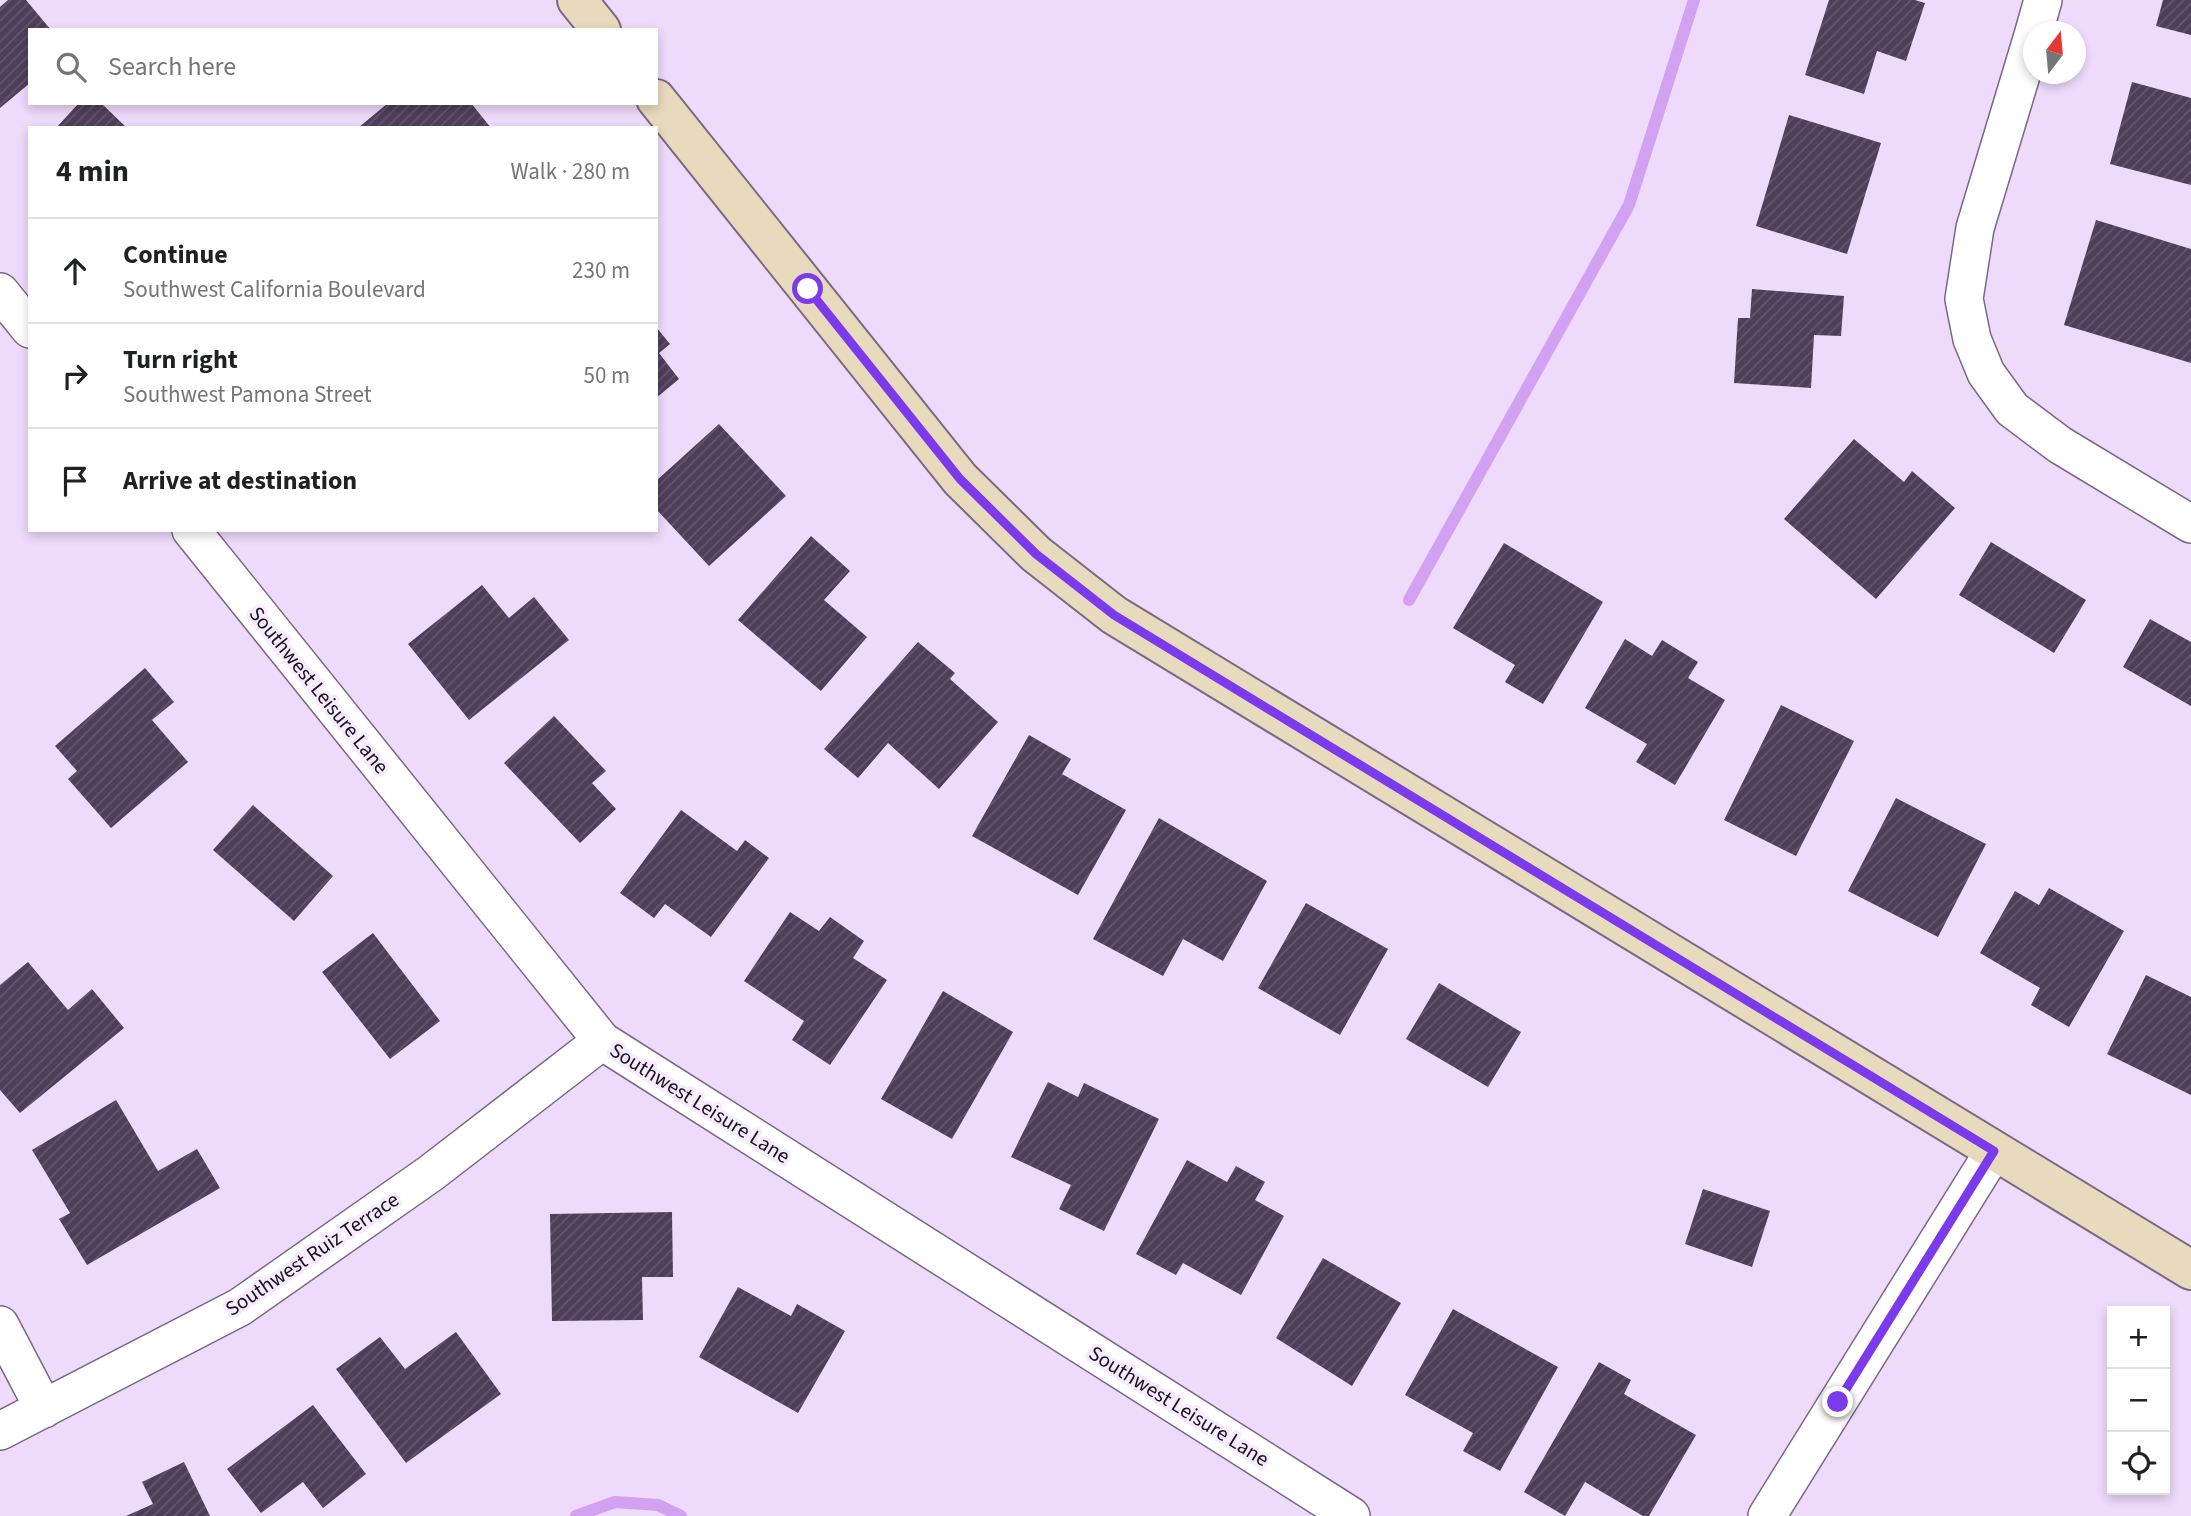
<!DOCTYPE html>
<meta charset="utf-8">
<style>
:root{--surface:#fff;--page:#f2f2f2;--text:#202124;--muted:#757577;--line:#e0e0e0}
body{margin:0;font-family:"Source Sans 3",sans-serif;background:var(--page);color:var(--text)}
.controls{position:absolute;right:21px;bottom:21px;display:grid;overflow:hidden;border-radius:0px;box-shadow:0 4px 10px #0003}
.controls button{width:63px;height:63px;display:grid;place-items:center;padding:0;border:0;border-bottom:2px solid var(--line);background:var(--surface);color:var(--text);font:35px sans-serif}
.compass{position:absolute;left:2023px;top:21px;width:63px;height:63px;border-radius:50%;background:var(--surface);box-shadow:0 4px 10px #0003;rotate:16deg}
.stop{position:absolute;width:21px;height:21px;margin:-16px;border:5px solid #7c3aed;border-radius:50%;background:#fff}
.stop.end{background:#7c3aed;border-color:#fff;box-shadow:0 2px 7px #0008}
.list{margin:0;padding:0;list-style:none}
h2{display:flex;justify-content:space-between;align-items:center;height:91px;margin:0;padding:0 28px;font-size:30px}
h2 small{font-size:23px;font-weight:400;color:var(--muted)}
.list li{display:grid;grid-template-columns:46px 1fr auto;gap:21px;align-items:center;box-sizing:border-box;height:105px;padding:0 28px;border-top:2px solid var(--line)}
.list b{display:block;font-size:26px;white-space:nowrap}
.list p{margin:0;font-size:23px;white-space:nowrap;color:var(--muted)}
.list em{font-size:23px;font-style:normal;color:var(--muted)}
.icon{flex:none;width:38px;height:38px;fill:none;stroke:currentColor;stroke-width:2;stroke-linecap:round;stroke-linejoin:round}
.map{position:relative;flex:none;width:2191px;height:1516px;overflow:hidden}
.search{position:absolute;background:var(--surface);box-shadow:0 4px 10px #0003;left:28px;top:28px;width:630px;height:77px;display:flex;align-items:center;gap:18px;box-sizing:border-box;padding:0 24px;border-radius:0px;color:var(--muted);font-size:26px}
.panel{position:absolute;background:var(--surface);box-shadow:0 4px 10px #0003;left:28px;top:126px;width:630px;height:406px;border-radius:0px}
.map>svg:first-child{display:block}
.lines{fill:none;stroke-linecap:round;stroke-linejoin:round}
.stream{stroke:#d2a1f1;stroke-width:12}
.building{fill:url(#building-hatch)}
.street-casing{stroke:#7a6885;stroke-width:40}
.secondary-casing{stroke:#7a6885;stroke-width:42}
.street{stroke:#fff;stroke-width:37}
.secondary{stroke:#e8dabc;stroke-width:38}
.route{stroke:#7c3aed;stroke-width:9}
.labels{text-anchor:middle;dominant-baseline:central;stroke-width:7;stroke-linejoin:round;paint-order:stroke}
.street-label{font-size:21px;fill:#18111c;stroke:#f7ebff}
</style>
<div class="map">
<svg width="2191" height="1516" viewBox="0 0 2191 1516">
<defs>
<pattern id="building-hatch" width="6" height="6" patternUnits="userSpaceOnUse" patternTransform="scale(1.75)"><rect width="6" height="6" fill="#4f3e59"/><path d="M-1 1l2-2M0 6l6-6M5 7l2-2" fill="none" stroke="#64566d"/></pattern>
</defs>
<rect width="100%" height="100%" fill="#eedafb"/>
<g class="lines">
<!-- stream -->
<path class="stream" d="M1409,600L1629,205L1694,0
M576,1516L615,1502L658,1505L681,1516"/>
</g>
<!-- building -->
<path class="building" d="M8,0H26L51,30H30V83L0,108V7Z
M1829,0H1915L1925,3L1906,61L1877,51L1864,94L1805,75Z
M2163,0H2191V35L2156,26Z
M2132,82L2191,98V185L2110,164Z
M79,103H101L127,128H56Z
M388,103H471L491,128H358Z
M1789,115L1881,143L1847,254L1756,226Z
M2096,220L2191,249V363L2064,325Z
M1752,289L1844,296L1841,336L1814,335L1811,388L1734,383L1738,318H1750Z
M656,327L670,344L659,353L679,379L656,398Z
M719,424L786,496L709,566L656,509V481Z
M1854,439L1904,482L1912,471L1955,508L1876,599L1784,519Z
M811,536L850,571L824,600L867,637L821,691L738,620Z
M1991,542L2086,600L2054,653L1959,595Z
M1504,543L1603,602L1543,704L1505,682L1515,665L1453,628Z
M482,585L509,618L534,597L569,640L469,720L408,644Z
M2150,619L2191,642V706L2123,667Z
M1625,639L1652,656L1662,640L1698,662L1688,678L1725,700L1675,785L1636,762L1647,744L1585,708Z
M918,642L955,673L950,679L998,722L939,789L888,743L858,778L824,749Z
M145,668L174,702L152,720L188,762L111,828L68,779L77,771L55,746Z
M1781,705L1854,741L1796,856L1724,820Z
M554,716L606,771L592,783L616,809L580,843L504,763Z
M1029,735L1071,759L1062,774L1126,810L1078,895L972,836Z
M1896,798L1986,844L1938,937L1848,891Z
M253,805L333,876L294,921L213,850Z
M681,810L737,851L745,840L769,858L711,937L665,904L654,918L620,893Z
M1159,818L1267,881L1223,961L1183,939L1163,976L1093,939Z
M2049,888L2124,931L2069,1027L2031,1005L2040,988L1980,953L2015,891L2039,905Z
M1306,903L1388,949L1340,1035L1258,988Z
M790,912L819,931L830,917L864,941L853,958L887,980L830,1065L792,1040L804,1021L744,981Z
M373,933L440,1021L390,1059L322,972Z
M28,962L68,1010L92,989L124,1028L20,1113L0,1090V985Z
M2146,975L2191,997V1095L2107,1054Z
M1439,983L1521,1032L1488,1087L1406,1039Z
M943,991L1013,1032L952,1139L881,1099Z
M1048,1082L1078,1097L1084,1083L1159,1119L1104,1231L1059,1209L1071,1185L1011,1157Z
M116,1100L158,1171L197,1149L220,1188L87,1265L59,1219L70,1213L32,1150Z
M1187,1160L1227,1182L1236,1166L1265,1182L1255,1200L1284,1216L1241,1295L1183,1263L1176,1275L1136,1254Z
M1703,1189L1770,1211L1752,1267L1685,1244Z
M672,1212L673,1277H642L643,1320L552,1321L550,1214Z
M1323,1258L1401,1303L1352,1386L1276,1338Z
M738,1287L791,1316L797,1304L845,1331L798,1413L699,1357Z
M1453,1309L1558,1367L1500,1471L1463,1451L1473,1433L1405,1395Z
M456,1332L501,1394L406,1463L336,1369L380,1337L405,1369Z
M1599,1362L1631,1380L1624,1394L1696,1435L1649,1516H1643L1585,1482L1565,1516L1524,1492Z
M313,1405L366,1474L323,1508L303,1482L261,1513L227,1469Z
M184,1462L210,1516H126L153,1504L142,1482Z"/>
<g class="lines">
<defs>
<path id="street" d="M2034,32L1975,228L1964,299L1972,339L1986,373L2012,409L2060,445L2191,524
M2034,32L2043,0
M0,292L30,329
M191,530L602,1041L1351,1516
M0,1325L44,1409
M0,1431L240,1307L431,1173L602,1041
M1767,1516L1994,1151"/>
<path id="secondary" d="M577,0L601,30
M656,99L960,479L1036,554L1114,615L2191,1270"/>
</defs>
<!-- street casing -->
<use href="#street" class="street-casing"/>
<!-- secondary casing -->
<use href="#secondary" class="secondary-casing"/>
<!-- street -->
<use href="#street" class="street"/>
<!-- secondary -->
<use href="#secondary" class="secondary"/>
</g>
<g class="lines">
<!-- route -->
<path class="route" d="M808,289L960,479L1036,554L1114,615L1994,1151L1838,1402"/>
</g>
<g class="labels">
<!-- street labels -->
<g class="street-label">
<text transform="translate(319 690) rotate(51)">Southwest Leisure Lane</text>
<text transform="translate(700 1103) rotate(32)">Southwest Leisure Lane</text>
<text transform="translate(312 1254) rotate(-34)">Southwest Ruiz Terrace</text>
<text transform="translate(1179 1406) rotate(32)">Southwest Leisure Lane</text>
</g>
</g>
</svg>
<div class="controls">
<button>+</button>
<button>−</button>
<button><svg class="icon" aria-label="locate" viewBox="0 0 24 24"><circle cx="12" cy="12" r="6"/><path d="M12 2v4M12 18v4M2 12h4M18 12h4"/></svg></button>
</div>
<svg class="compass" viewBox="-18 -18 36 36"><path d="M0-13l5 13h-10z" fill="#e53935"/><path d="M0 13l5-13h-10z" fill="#757577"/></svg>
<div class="stop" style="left:808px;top:289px"></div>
<div class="stop end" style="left:1838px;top:1402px"></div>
<div class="search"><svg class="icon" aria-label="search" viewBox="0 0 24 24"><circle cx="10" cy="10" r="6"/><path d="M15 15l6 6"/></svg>Search here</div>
<section class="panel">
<h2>4 min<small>Walk · 280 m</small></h2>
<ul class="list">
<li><svg class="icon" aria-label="ahead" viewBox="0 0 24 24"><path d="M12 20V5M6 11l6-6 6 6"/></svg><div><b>Continue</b><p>Southwest California Boulevard</p></div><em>230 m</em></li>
<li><svg class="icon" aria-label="right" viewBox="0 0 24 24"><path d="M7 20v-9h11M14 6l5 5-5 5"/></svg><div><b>Turn right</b><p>Southwest Pamona Street</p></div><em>50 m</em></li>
<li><svg class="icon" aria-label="arrive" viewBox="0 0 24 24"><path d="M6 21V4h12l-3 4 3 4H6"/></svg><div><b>Arrive at destination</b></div></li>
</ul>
</section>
</div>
